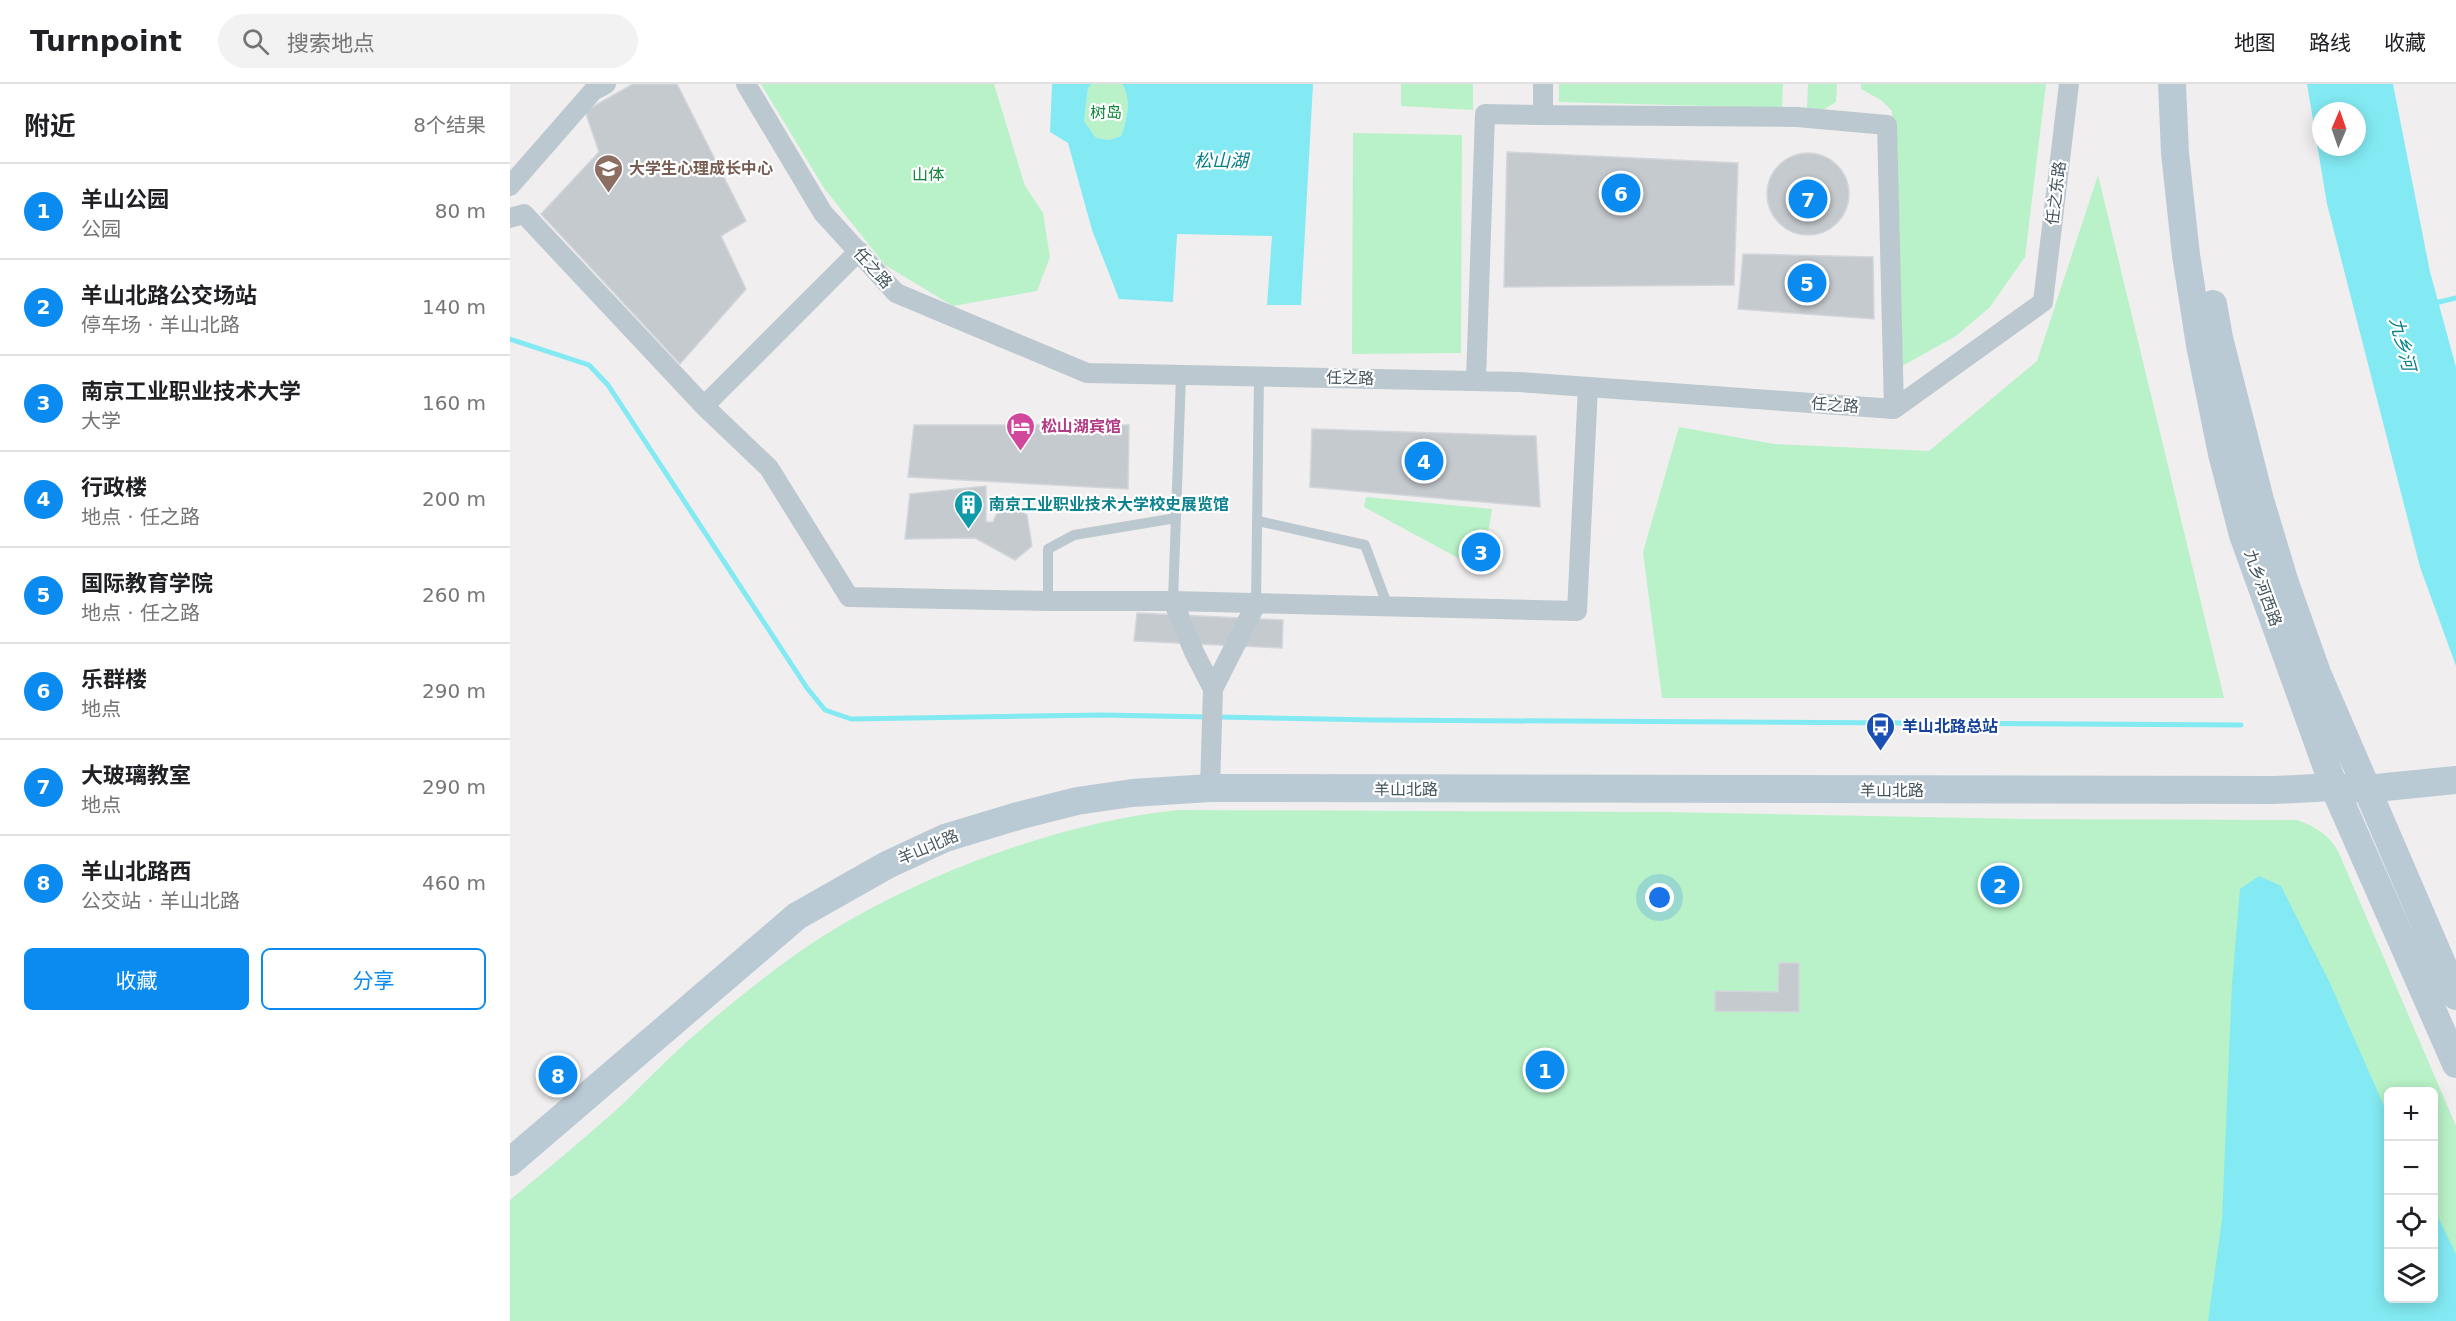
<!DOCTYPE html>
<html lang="zh">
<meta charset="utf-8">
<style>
:root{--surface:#fff;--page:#f2f2f2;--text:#202124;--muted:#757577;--line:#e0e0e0;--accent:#0b8bef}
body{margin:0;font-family:"DejaVu Sans","Noto Sans SC",sans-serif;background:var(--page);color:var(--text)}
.controls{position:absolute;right:18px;bottom:18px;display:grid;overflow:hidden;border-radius:9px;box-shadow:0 3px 15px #0003}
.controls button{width:54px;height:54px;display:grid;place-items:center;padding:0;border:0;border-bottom:2px solid var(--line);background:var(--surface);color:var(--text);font:30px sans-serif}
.compass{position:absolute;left:1802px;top:18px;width:54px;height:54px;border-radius:50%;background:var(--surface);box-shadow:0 3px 15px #0003;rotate:2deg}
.you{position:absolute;left:1150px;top:814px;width:21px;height:21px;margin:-15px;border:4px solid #fff;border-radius:50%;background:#1a73e8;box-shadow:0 0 0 9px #1a73e833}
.badge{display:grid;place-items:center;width:39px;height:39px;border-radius:50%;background:var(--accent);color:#fff;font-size:20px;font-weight:700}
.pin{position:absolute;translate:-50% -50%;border:3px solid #fff;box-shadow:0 2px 6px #0006}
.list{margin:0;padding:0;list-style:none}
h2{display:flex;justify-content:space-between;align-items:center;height:78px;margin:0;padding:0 24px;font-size:26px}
h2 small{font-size:20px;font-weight:400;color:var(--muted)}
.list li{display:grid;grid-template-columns:39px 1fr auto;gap:18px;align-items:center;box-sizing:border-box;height:96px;padding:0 24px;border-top:2px solid var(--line)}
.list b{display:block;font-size:22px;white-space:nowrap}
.list p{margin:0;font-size:20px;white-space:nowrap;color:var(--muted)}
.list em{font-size:20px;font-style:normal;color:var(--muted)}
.actions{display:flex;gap:12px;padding:18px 24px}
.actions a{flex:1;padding:14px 0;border:2px solid var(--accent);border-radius:9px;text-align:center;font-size:21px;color:var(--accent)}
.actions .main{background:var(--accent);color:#fff}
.icon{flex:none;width:33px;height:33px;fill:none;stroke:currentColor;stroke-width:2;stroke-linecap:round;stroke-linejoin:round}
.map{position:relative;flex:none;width:1946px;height:1237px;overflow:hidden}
header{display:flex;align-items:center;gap:36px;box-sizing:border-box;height:84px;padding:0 30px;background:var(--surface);border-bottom:2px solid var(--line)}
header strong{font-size:28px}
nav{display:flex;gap:33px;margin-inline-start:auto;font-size:21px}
.search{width:420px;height:54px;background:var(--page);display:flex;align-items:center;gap:15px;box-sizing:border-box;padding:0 21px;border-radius:33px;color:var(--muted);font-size:22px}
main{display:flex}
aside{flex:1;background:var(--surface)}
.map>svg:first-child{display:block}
.green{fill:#b9f2c8;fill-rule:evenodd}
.water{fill:#83eaf3;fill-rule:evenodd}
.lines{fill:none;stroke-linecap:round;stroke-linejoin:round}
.stream{stroke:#83eaf3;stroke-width:5}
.building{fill:#c5cacf;stroke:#d2d6db;stroke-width:1.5}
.lane{stroke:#bbc8cf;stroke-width:10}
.street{stroke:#bbc8cf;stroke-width:20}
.secondary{stroke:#bacad4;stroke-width:28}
.labels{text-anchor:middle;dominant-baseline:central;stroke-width:4.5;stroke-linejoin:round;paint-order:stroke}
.park-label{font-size:16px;fill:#10853b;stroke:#fff}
.education-label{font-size:16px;font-weight:bold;fill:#785e54;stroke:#fff;text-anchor:start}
.street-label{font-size:16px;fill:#45555d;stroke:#fff}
.hotel-label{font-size:16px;font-weight:bold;fill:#b23c85;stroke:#fff;text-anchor:start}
.culture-label{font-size:16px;font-weight:bold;fill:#0d838f;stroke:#fff;text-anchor:start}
.transit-label{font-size:16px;font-weight:bold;fill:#164399;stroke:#fff;text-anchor:start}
.water-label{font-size:18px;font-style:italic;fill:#05808b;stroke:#fff}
</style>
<header>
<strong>Turnpoint</strong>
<div class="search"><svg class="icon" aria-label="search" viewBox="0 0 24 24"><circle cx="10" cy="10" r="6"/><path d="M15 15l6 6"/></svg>搜索地点</div>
<nav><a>地图</a><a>路线</a><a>收藏</a></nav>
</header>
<main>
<aside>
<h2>附近<small>8个结果</small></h2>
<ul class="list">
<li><span class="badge">1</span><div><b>羊山公园</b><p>公园</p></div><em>80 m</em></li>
<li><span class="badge">2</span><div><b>羊山北路公交场站</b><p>停车场 · 羊山北路</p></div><em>140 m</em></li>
<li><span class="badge">3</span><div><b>南京工业职业技术大学</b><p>大学</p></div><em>160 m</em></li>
<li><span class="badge">4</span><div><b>行政楼</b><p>地点 · 任之路</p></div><em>200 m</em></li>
<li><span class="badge">5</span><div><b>国际教育学院</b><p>地点 · 任之路</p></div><em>260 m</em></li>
<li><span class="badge">6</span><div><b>乐群楼</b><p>地点</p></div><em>290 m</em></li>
<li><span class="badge">7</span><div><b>大玻璃教室</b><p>地点</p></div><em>290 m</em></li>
<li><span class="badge">8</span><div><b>羊山北路西</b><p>公交站 · 羊山北路</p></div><em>460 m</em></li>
</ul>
<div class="actions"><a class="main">收藏</a><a>分享</a></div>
</aside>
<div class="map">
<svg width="1946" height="1237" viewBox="0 0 1946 1237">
<rect width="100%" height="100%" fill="#f1eeef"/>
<!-- green -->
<path class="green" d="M251,0H484L515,102L533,129L540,173L527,207L443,222L375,181L314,104Z
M582,0H612C622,15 617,36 611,52L599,56L586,54L574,37L578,4Z
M891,0H963V26L891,22Z
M1049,0H1273L1272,24L1049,18Z
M1298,0H1327L1326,18L1313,26L1297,24Z
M1351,0H1536L1515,173L1480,223L1446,252L1392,282L1382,27L1371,16L1351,5Z
M843,49L952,51L951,269L842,270Z
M1588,91L1714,614H1152L1133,468L1169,343L1264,360L1419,367L1527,277Z
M856,413L982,425L972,487L854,423Z
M669,726L1156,728L1516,735L1787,736C1806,743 1817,749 1828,767L1946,1042V1237H0V1116C35,1087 70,1058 104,1028C126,1008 147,985 169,965C203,934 241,903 278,876C380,801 543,738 669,726ZM1878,1008H1924V1214H1878Z"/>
<!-- water -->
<path class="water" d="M542,0H582L578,4L574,37L586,54L599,56L611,52C617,36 622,15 612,0H803L791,221H757L762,152L667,150L663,218L609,215L582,146L558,59L540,48Z
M1797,0H1883L1920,188L1946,283V582L1910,483L1817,120ZM1811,27H1847V63H1811Z
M1749,792L1771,802L1819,897L1878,1031V1214H1924V1125L1946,1170V1237H1698L1712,1135L1722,900L1730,805Z"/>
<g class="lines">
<!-- stream -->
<path class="stream" d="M1921,220L1946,214
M0,255L79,281L98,301L297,604L315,626L341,635L592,631L698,633
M707,633L864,636L1731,641"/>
</g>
<!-- building -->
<path class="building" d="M123,0H167L236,137L211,152L236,205L170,280L31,130L89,68L75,27Z
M997,68L1228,79L1224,201L994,203Z
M1257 110a41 41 0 1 1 82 0a41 41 0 1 1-82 0Z
M1233,170L1363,173L1364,235L1228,225Z
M404,341H619L618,405L398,393Z
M802,345L1026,352L1030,423L800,403Z
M476,402V438H483L486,431L502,421L517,431L522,462L505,476L465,454L395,455L400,410Z
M627,529L773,536L772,564L624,557Z
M1269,879H1289V928L1205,927V907L1268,908Z"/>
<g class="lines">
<!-- lane -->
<path class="lane" d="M748,437L855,461L878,523
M538,517V465L564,451L666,434
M663,517L671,291
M746,520L749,292"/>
<!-- street -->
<path class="street" d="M236,0L313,129L386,209L577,289L1009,298L1384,325L1533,218L1559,0
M1033,31L1287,33L1377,41L1384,325
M0,102L83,7L96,0
M0,134L14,130L194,322L259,384L339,513L538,517H663L1067,527L1078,303
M966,296L975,30L1033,31V0
M194,322L349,167
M663,517L684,568L703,605
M700,704L703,605L746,520"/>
<!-- secondary -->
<path class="secondary" d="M1662,0L1665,69L1676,171L1690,261L1712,370L1733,451L1824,703L1946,980
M1703,220L1709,254L1750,416L1775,499L1807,589L1946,912
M0,1078L287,832L377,781L435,754L508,732L567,717L622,709L700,704L1765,706L1824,703L1856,705L1946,696"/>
</g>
<!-- icons -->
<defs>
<symbol id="school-pin" viewBox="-11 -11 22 30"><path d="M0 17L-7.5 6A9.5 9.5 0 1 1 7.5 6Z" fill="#8d6e63" stroke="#fff"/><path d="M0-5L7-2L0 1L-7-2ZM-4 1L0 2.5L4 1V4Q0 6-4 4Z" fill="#fff"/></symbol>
<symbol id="hotel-pin" viewBox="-11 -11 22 30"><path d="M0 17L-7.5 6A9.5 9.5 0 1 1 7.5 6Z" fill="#d1479c" stroke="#fff"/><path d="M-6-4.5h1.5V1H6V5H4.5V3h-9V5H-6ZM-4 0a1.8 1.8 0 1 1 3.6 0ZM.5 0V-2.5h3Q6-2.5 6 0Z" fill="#fff"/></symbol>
<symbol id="building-pin" viewBox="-11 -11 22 30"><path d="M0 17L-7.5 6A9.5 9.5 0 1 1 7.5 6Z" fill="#0f9aa8" stroke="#fff"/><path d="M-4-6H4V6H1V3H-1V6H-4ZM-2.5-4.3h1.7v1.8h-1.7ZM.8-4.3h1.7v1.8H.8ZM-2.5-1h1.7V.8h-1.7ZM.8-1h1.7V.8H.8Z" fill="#fff"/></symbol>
<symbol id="bus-pin" viewBox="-11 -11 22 30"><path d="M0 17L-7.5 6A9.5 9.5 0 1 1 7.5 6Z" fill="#1a4fb4" stroke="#fff"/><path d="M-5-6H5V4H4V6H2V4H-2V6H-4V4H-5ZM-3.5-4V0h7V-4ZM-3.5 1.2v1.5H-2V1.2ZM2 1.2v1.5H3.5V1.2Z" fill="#fff"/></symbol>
</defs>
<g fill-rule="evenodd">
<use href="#school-pin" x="82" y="68" width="33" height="45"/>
<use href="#hotel-pin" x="494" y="326" width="33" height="45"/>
<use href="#building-pin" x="442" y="404" width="33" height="45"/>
<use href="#bus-pin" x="1354" y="626" width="33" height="45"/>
</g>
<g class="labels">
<!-- park labels -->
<g class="park-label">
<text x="596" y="28">树岛</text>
<text x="418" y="90">山体</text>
</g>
<!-- education labels -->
<g class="education-label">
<text x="119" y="84">大学生心理成长中心</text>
</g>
<!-- street labels -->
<g class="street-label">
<text transform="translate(1546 109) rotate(-83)">任之东路</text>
<text transform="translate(363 184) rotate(48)">任之路</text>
<text transform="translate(840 294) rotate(1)">任之路</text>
<text transform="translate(1325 321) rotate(4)">任之路</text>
<text transform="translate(1753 504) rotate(70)">九乡河西路</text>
<text x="896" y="705">羊山北路</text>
<text x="1382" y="706">羊山北路</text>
<text transform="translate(418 763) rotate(-23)">羊山北路</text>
</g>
<!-- hotel labels -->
<g class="hotel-label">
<text x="531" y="342">松山湖宾馆</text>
</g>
<!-- culture labels -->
<g class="culture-label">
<text x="479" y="420">南京工业职业技术大学校史展览馆</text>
</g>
<!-- transit labels -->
<g class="transit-label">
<text x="1392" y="642">羊山北路总站</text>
</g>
<!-- water labels -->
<g class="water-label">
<text x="711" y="76">松山湖</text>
<text transform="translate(1893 260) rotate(75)">九乡河</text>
</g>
</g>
</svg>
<div class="controls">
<button>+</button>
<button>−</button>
<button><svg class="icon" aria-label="locate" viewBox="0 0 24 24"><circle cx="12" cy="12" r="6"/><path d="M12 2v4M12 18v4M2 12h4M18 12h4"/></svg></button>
<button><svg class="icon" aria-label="layers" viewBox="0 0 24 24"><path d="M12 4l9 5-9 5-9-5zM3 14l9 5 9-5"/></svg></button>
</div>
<svg class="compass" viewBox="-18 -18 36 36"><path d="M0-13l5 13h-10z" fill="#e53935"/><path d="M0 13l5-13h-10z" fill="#757577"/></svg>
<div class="you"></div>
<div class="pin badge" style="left:1035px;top:986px">1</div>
<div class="pin badge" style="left:1490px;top:801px">2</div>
<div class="pin badge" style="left:971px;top:468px">3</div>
<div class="pin badge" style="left:914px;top:377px">4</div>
<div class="pin badge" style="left:1297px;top:199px">5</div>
<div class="pin badge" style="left:1111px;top:109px">6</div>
<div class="pin badge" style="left:1298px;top:115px">7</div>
<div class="pin badge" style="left:48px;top:991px">8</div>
</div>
</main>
